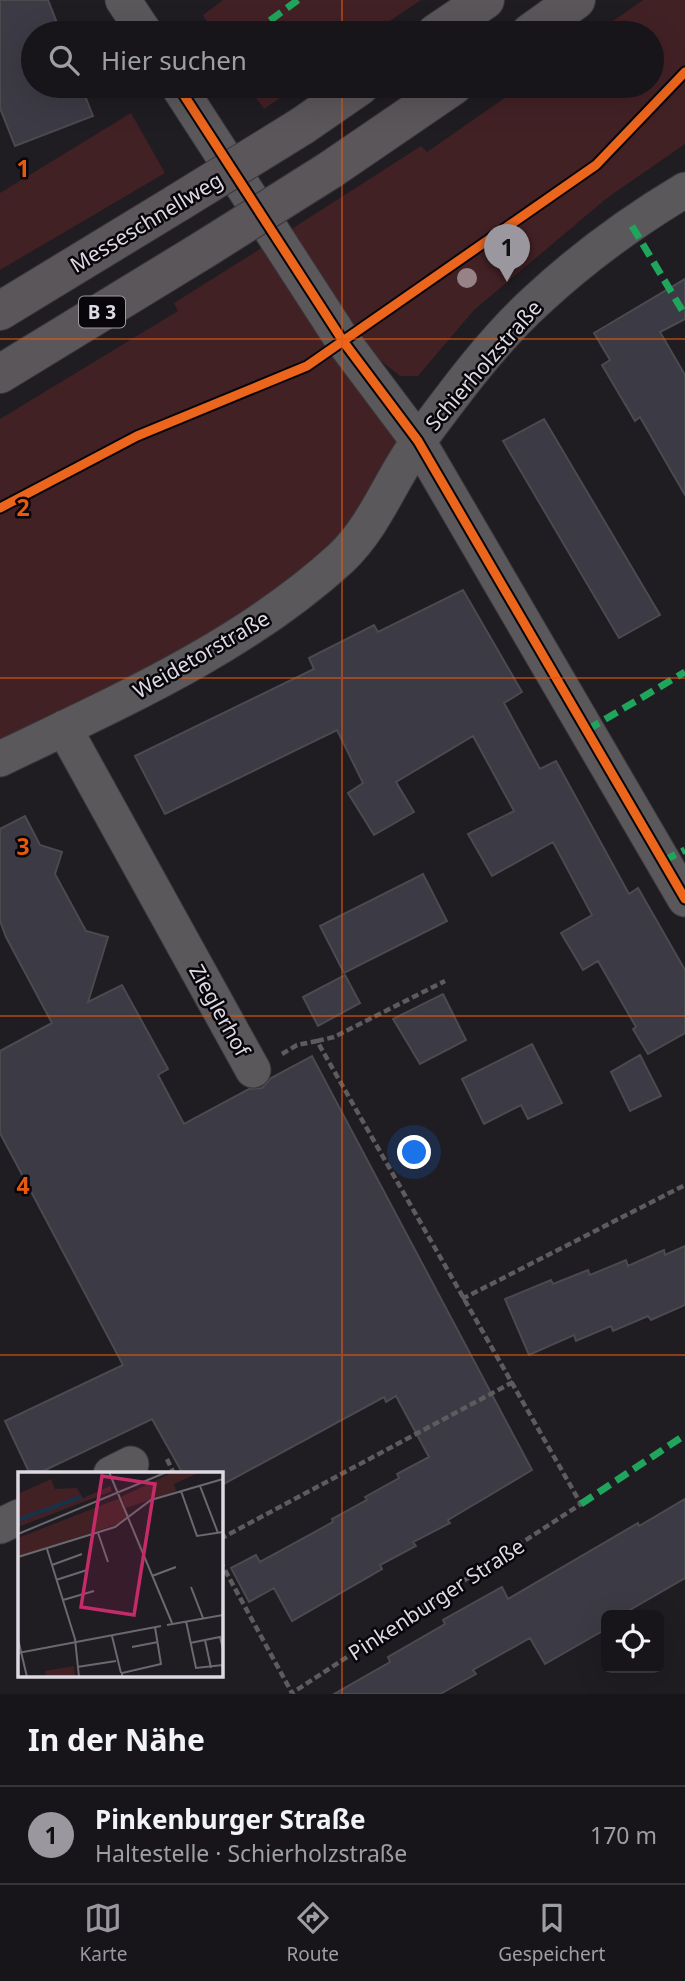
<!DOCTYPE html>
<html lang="de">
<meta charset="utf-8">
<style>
:root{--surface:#17151a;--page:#201e23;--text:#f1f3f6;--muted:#9e9fa2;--line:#363439;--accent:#9b979f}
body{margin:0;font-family:"Noto Sans",sans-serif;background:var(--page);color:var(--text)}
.controls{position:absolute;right:21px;bottom:21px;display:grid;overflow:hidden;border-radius:10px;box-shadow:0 7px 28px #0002}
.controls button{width:63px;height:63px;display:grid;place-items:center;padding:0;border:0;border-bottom:2px solid var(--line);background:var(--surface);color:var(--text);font:35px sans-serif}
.you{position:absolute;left:415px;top:1153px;width:24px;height:24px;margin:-18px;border:5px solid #fff;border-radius:50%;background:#1a73e8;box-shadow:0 0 0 10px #1a73e833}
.badge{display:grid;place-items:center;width:46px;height:46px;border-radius:50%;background:var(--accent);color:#111;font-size:23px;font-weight:700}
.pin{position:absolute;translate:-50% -58px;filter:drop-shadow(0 2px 4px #0008)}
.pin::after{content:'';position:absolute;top:37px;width:24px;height:21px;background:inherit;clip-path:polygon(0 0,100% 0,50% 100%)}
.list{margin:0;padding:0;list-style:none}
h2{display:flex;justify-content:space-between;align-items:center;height:91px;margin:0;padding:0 28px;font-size:30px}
h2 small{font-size:23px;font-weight:400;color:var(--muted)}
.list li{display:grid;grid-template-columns:46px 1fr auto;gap:21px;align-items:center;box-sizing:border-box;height:98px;padding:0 28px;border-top:2px solid var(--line)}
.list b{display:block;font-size:26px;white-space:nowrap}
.list p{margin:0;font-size:23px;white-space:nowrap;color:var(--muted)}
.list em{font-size:23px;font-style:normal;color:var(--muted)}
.icon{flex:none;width:38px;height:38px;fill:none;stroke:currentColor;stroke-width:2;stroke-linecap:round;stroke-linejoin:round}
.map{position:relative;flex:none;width:685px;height:1694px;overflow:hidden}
.search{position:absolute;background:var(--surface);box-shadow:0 7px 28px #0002;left:21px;right:21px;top:21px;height:77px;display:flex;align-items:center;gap:18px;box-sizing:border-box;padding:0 24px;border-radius:38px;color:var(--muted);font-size:26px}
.sheet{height:189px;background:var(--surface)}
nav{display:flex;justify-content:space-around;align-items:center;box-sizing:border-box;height:98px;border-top:2px solid var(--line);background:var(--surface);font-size:19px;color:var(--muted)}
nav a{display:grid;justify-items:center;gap:4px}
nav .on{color:var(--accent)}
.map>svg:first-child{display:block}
.green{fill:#422125}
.building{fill:#3c3a44;stroke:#4a4a4f;stroke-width:2}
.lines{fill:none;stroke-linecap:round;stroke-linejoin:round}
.street-casing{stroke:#3a373c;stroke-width:37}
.highway-casing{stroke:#3a373c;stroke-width:40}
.path{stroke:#5e5b5e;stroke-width:4.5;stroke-dasharray:7 3.5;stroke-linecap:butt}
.street{stroke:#5a585a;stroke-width:35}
.highway{stroke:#5a5659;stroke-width:38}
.highway-bridge-casing{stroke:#3a373c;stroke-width:40;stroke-linecap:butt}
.highway-bridge{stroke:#5a5659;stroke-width:38}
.quiet{stroke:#20a55d;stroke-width:7;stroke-dasharray:14 7;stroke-linecap:butt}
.cycleway-casing{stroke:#08060a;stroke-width:13}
.cycleway{stroke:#eb651d;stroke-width:9}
.tree{fill:#978387}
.grid{fill:none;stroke:#e8590c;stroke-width:2;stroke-opacity:0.55}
.labels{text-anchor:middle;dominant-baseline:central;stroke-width:5;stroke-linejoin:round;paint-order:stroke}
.shield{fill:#08060a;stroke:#9e9aa1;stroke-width:2}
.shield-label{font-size:19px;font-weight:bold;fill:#ded9e2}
.street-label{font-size:21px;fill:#ded9e2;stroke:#08060a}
.inset-river{fill:none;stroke:#14344e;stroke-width:3.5}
.inset-road{fill:none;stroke:#6b686f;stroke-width:2}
.view{fill:#c52b68;fill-opacity:0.15;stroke:#c52b68;stroke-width:3.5}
.inset-edge{fill:none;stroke:#ded9e2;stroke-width:3.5}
.grid-label{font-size:23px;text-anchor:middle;font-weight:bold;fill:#e8590c;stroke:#08060a;stroke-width:5;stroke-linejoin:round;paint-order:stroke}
</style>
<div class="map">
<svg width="685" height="1694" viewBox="0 0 685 1694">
<rect width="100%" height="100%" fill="#1f1c22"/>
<!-- green -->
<path class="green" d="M223,0H421L372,33H213L203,15Z
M643,0H685V144L607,198L474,310L418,376H400L375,356L290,230L421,146L427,152L522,86H652V33H596Z
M248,86H297L264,109Z
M131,113L165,173L0,270V193Z
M276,239L418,441L343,556L0,759V419L178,311L174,303Z"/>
<!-- building -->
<path class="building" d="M0,0H48L61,33H33V86H81L93,116L15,146L0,108Z
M685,279V319L660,332L685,375V495L640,417L635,421L602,365L610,360L594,333Z
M544,419L660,615L619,638L503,441Z
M463,590L522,692L504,703L540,769L556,761L629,894L638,888L685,970V1033L648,1054L633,1029L636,1027L598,961L583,970L561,933L592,915L553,842L492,876L468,834L514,811L473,736L396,782L414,812L374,835L348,793L363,783L337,730L165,814L135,756L314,669L309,658L374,625L378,632Z
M25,816L40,845L62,852L55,874L86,931L108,937L88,1002L122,985L168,1069L158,1075L184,1124L249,1089L262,1088L271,1078L312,1056L532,1470L448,1520L450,1523L413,1542L416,1546L380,1565L382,1569L292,1621L274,1588L249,1602L231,1568L256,1555L260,1562L333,1522L332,1519L367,1500L365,1497L399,1478L397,1474L429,1457L396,1396L386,1402L384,1397L220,1486V1474H183L152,1419L37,1474H30L5,1421L123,1365L0,1133V1051L52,1023L6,937L0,921V829Z
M423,874L447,921L344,973L320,926Z
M345,975L360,1003L318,1026L303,997Z
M443,994L466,1040L420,1064L393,1019Z
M532,1044L562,1103L528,1119L521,1105L484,1124L462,1079Z
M640,1055L661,1096L630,1111L611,1072Z
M685,1246V1305L651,1320L648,1316L613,1331L611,1326L576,1341L574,1335L529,1355L505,1299L551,1280L553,1284L588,1270L590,1275L626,1260L628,1266L664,1250L665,1255Z
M685,1499V1578L621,1615H606V1629L545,1664L530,1638L473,1670L476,1674L440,1694H334L390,1662L388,1657L445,1624L443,1620L502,1587L508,1599L638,1523L639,1526Z"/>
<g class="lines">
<defs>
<path id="street" d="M123,0L145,33
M178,86L343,341L418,441L685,899
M64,728L253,1070
M0,759C118,702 244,647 341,558C376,525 392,476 420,439C455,392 493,340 536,301C580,260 633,221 685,190
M111,1474L131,1464
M0,1526L19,1517"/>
<path id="highway" d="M436,33L485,0
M530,33L576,0
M302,126L360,86
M330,170L453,86
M0,311L179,202
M0,374L203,250"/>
</defs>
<!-- street casing -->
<use href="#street" class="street-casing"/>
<!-- highway casing -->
<use href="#highway" class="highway-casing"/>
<!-- path -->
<path class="path" d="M317,1041L334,1037L445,981
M282,1054L297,1045L317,1041L581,1504L292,1693
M462,1299L685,1185
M167,1459L174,1474
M220,1539L513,1382
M220,1561L292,1693"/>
<!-- street -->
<use href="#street" class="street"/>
<!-- highway -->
<use href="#highway" class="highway"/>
<defs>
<path id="highway-bridge" d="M179,202L302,126
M203,250L330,170"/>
</defs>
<!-- highway-bridge casing -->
<use href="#highway-bridge" class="highway-bridge-casing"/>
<!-- highway-bridge -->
<use href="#highway-bridge" class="highway-bridge"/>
<!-- quiet -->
<path class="quiet" d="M253,33L298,0
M632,226L685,315
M587,730L685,672
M663,861L685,850
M581,1504L685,1435"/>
<defs>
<path id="cycleway" d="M178,86L343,341L418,441L685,899
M0,508L137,436L307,366L596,165L685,72"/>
</defs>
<!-- cycleway casing -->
<use href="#cycleway" class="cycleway-casing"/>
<!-- cycleway -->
<use href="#cycleway" class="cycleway"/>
</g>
<!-- trees -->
<circle class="tree" cx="467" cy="278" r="10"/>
<!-- grid -->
<path class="grid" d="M342,0V33M342,86V1694M0,339H685M0,678H685M0,1016H685M0,1355H685"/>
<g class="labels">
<!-- shield labels -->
<rect class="shield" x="79" y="296.5" width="46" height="31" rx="5"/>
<g class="shield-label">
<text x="102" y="312">B 3</text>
</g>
<!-- street labels -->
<g class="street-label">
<text transform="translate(146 222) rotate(-31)">Messeschnellweg</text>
<text transform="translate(483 365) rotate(-49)">Schierholzstraße</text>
<text transform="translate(201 654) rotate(-30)">Weidetorstraße</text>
<text transform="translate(220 1010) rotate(61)">Zieglerhof</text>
<text transform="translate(436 1599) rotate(-33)">Pinkenburger Straße</text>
</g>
</g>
<!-- overview -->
<g transform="translate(18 1472)">
<rect width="205" height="205" fill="#1f1c22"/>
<path d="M155,0H182L156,12L158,19L108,36L103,25ZM33,7L37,17L59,16L65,26L92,14L94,19L0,55V22ZM102,26L111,43L103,51L0,85V66ZM56,194L57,205H28L27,199Z" fill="#422125"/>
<path class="inset-river" d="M0,48L63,25"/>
<path class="inset-road" d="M91,0L154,151M182,14L200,61M163,19L179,64L205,60M80,61L90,90M0,62L149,0M29,77L57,167L61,205M0,85L97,55L133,28L205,7M34,93L64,82M134,104L158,95M38,108L69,98M173,115L185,146M45,128L76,119M168,149L178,196L205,193M149,153L205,143M94,164L103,201M0,167L9,205M187,168L193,196M172,171L202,165L205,177M114,175L140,170M0,181L143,154M59,195L98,189M104,205V201L143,192L137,155"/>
<path class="view" d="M84,4L137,12L116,143L63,135Z"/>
<rect width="205" height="205" class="inset-edge"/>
</g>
<g class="grid-label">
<text x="23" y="177">1</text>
<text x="23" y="516">2</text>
<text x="23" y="855">3</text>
<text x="23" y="1194">4</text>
</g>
</svg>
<div class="controls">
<button><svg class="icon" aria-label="locate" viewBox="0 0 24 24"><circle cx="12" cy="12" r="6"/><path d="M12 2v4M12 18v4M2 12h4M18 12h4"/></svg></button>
</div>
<div class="you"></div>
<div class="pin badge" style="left:507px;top:282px">1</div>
<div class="search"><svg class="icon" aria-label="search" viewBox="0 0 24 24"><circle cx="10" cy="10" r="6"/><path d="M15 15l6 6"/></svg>Hier suchen</div>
</div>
<section class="sheet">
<h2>In der Nähe<small></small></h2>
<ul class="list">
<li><span class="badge">1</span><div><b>Pinkenburger Straße</b><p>Haltestelle · Schierholzstraße</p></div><em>170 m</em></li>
</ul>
</section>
<nav>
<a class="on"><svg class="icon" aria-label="map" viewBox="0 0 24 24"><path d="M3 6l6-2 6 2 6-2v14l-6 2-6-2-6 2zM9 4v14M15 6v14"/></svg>Karte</a>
<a><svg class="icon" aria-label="directions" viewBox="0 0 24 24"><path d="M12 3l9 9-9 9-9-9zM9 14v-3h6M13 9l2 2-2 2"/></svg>Route</a>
<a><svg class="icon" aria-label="saved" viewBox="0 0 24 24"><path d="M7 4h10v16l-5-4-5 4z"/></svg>Gespeichert</a>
</nav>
